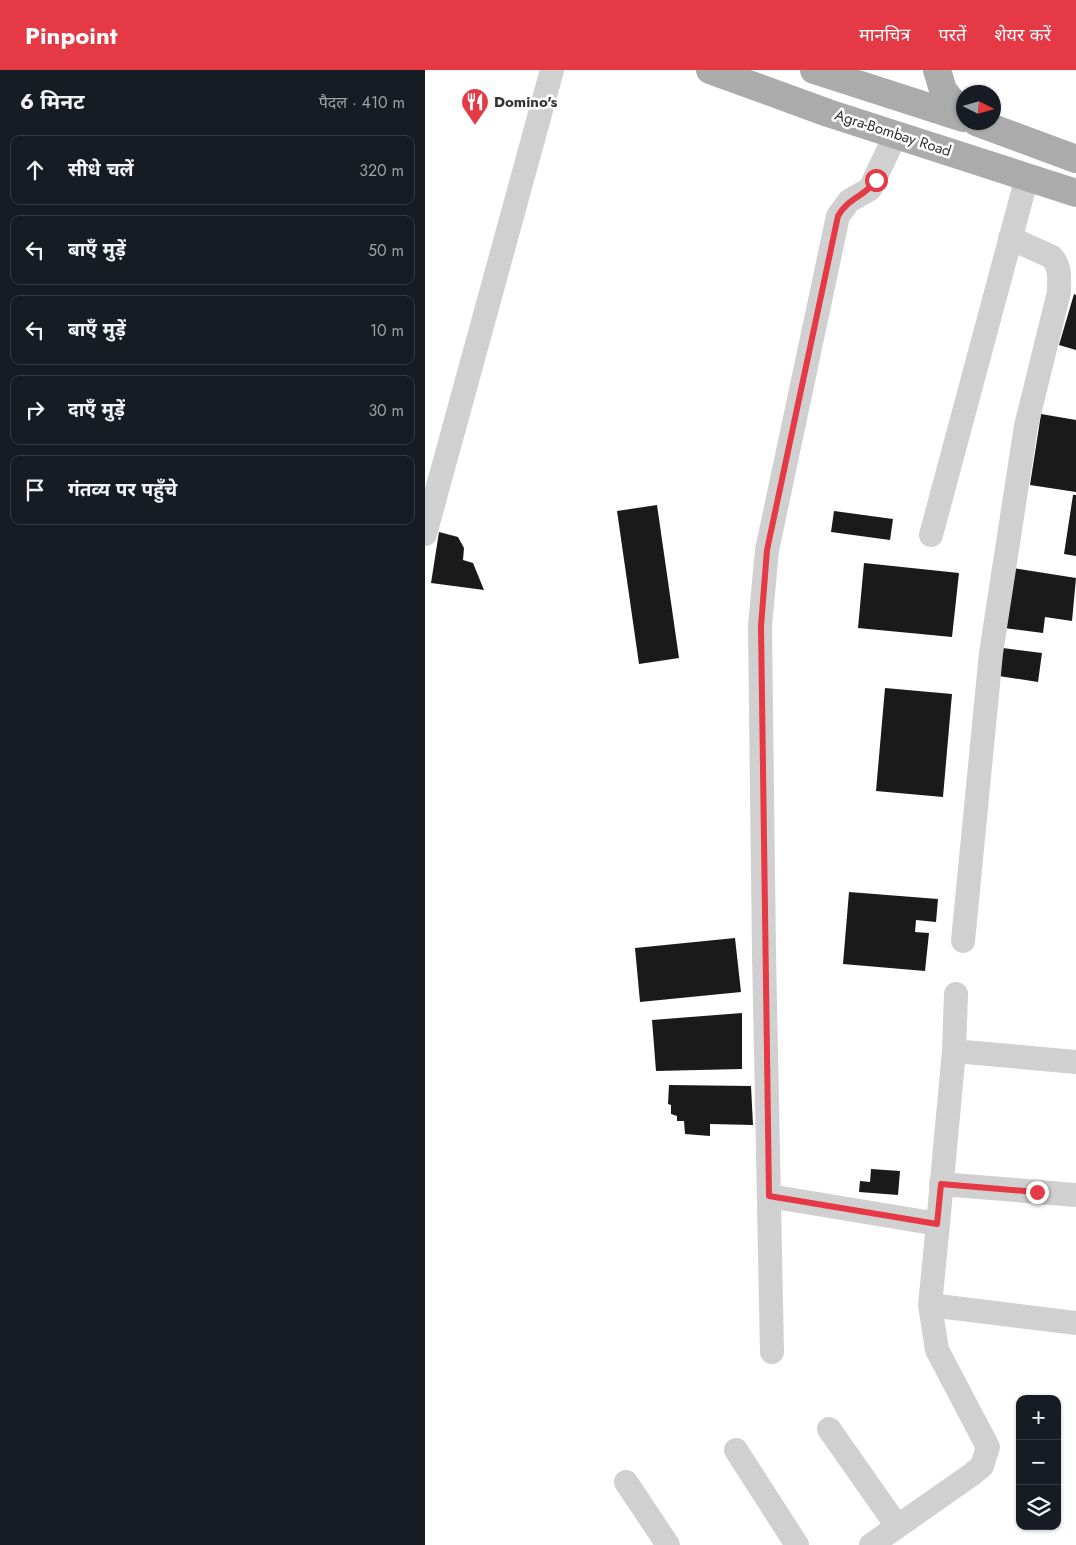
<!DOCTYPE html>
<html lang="hi">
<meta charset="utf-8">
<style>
:root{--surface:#171b24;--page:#242831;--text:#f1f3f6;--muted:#9ea1a6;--line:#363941;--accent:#e63946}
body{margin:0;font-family:Jost,"Noto Sans Devanagari",sans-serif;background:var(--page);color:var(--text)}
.controls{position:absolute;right:15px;bottom:15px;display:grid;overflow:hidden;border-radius:10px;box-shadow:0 1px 4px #0004}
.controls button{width:45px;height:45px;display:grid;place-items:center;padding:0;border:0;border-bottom:1px solid var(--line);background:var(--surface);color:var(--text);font:25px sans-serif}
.compass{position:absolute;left:531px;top:15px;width:45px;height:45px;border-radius:50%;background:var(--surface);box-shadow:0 1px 4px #0004;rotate:95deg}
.stop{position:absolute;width:15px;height:15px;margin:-11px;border:4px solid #e63946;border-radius:50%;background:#fff}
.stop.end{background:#e63946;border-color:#fff;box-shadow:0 1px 5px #0008}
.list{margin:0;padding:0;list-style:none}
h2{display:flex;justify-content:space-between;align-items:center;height:65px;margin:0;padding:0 20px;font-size:21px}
h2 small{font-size:16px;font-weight:400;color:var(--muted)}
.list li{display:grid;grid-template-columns:32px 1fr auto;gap:15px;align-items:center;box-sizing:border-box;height:70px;margin:0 10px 10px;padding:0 10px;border:1px solid var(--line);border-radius:10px}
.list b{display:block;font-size:19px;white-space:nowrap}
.list em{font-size:16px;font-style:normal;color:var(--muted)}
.icon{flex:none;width:28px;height:28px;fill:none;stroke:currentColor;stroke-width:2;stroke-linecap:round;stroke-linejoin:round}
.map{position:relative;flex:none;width:651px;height:1475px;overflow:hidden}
header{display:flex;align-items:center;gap:30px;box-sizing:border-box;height:70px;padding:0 25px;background:var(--accent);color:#fff}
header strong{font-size:24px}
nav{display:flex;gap:28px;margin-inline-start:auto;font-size:18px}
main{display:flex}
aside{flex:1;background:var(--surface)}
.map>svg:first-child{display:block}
.building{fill:#1a1a1a}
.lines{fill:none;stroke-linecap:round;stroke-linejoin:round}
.minor{stroke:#d0d0d0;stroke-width:24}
.major{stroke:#ababab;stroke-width:28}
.route{stroke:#e63946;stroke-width:6}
.labels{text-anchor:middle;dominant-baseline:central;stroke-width:5;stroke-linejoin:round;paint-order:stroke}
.poi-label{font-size:15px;font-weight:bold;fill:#333;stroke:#fff;text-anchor:start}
.street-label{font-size:15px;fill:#333;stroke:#fff}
</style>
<header>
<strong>Pinpoint</strong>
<nav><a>मानचित्र</a><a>परतें</a><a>शेयर करें</a></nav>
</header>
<main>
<aside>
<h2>6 मिनट<small>पैदल · 410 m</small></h2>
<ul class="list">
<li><svg class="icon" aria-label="ahead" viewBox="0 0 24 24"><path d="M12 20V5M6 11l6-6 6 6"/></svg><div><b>सीधे चलें</b></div><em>320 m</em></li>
<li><svg class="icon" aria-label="left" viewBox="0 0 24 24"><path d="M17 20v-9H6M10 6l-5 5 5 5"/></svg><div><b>बाएँ मुड़ें</b></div><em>50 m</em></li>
<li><svg class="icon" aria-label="left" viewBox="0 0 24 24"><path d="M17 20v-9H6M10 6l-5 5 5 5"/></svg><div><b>बाएँ मुड़ें</b></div><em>10 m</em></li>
<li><svg class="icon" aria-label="right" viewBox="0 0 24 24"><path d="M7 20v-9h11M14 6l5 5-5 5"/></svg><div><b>दाएँ मुड़ें</b></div><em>30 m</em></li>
<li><svg class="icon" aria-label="arrive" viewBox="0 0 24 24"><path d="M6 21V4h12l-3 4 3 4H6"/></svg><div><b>गंतव्य पर पहुँचे</b></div></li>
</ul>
</aside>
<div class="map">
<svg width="651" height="1475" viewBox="0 0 651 1475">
<rect width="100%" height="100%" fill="#fff"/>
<!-- building -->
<path class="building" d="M649,224L651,225V280L634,275Z
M616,344L651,350V422L605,415Z
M648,425H651V486L639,484Z
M232,435L254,588L214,594L192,441Z
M409,441L468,449L465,470L406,462Z
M14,462L33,467L39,478L38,490L48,493L59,520L6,513Z
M439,493L534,503L527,567L433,558Z
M588,498L651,508L647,551L620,547L618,563L579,558Z
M578,578L617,583L613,612L574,606Z
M460,618L527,624L518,727L451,721Z
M424,822L513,829L511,852L491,850L490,862L504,863L500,901L418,894Z
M310,868L316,922L215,932L210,878Z
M317,943V999L231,1001L227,950Z
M244,1015L326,1016L328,1055L285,1054V1066L260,1064L259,1051H252V1046L246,1044V1035L243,1034Z
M446,1099L475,1101L473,1125L434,1122L435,1111L445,1112Z"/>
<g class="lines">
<!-- minor -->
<path class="minor" d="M0,464L127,0
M506,465L602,107
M538,871L566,583L601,356L634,222C634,209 636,197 627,187L585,168
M529,981L651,992
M516,1114L651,1125
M344,1126L513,1154L505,1235L651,1253
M513,1154L529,981L531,924
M347,1282L339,883L335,556L342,480L413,146L424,131L445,119L471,64
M404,1359L472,1456
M311,1380L372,1475
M201,1412L243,1475
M446,1475L546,1405L557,1396L563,1377L512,1280L505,1235"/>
<!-- major -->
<path class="major" d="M285,0L403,43L651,123
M389,0L538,48
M512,0L518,20L538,46
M551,52L651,89"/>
</g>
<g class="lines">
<!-- route -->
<path class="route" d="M451,110C440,127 424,127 413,146L342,480L336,556L344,1126L512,1154L516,1114L612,1122"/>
</g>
<!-- icons -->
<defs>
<symbol id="restaurant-pin" viewBox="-11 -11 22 30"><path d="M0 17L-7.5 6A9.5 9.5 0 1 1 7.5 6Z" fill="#e63946" stroke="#fff"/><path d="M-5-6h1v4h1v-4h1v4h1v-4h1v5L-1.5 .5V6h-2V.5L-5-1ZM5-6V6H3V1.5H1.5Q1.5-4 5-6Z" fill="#fff"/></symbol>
</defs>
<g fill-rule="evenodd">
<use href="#restaurant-pin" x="34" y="16" width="32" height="43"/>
</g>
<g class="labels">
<!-- poi labels -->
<g class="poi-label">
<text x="69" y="32">Domino's</text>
</g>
<!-- street labels -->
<g class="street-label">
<text transform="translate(468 63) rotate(18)">Agra-Bombay Road</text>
</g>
</g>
</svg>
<div class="controls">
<button>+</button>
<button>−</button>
<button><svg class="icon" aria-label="layers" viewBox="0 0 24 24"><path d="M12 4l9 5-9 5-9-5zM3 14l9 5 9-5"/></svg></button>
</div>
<svg class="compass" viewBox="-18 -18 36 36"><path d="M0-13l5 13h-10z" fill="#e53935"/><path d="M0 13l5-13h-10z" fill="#9ea1a6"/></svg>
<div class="stop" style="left:451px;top:110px"></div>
<div class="stop end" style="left:612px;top:1122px"></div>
</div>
</main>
